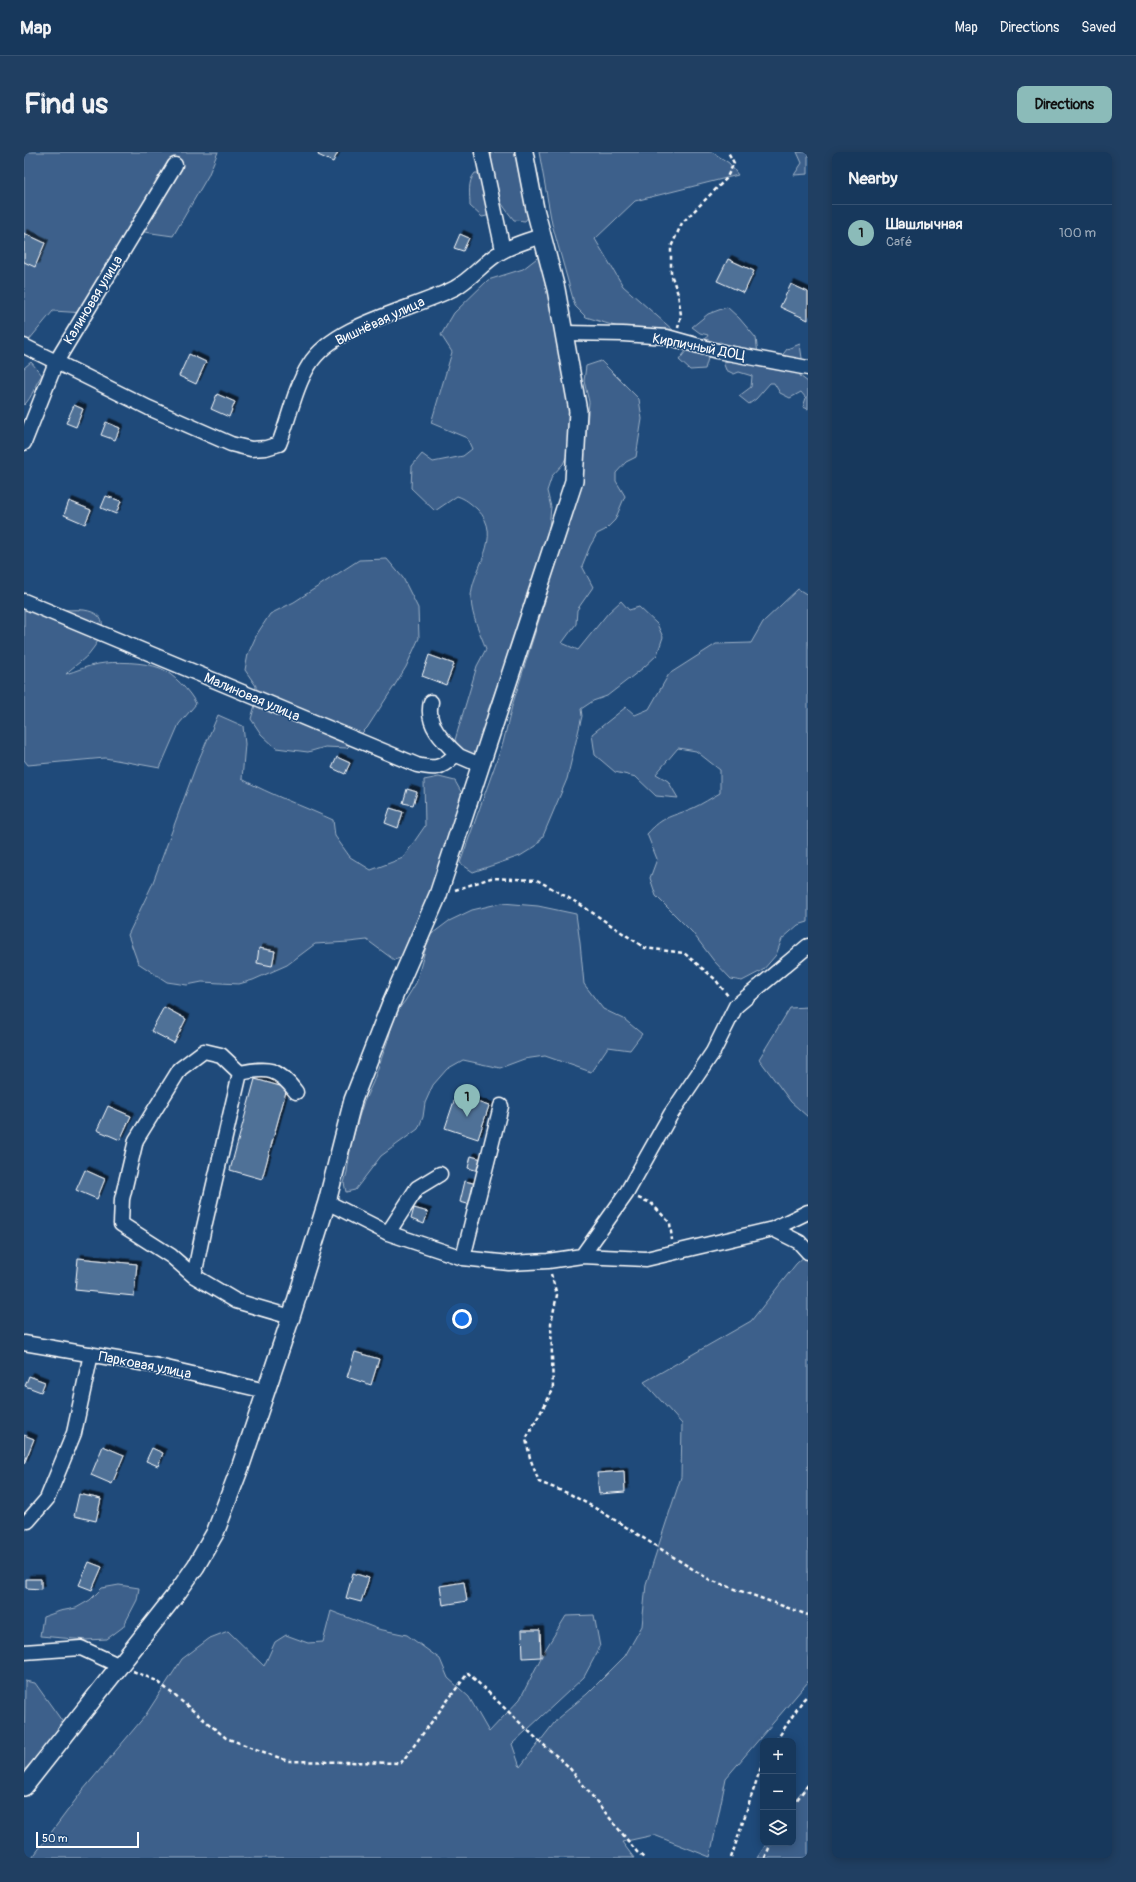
<!DOCTYPE html>
<meta charset="utf-8">
<style>
:root{--surface:#17385c;--page:#203f62;--text:#f1f3f6;--muted:#9eacbb;--line:#365272;--accent:#8bbbb9}
body{margin:0;font-family:Pangolin,sans-serif;background:var(--page);color:var(--text)}
.controls{position:absolute;right:12px;bottom:12px;display:grid;overflow:hidden;border-radius:8px;box-shadow:0 2px 10px #0003}
.controls button{width:36px;height:36px;display:grid;place-items:center;padding:0;border:0;border-bottom:1px solid var(--line);background:var(--surface);color:var(--text);font:20px sans-serif}
.scale{position:absolute;left:12px;bottom:10px;width:103px;box-sizing:border-box;padding-left:4px;border:2px solid #fff;border-top:0;font-size:11px;line-height:14px;white-space:nowrap;color:#fff;-webkit-text-stroke:3px #1f4a7a;paint-order:stroke}
.you{position:absolute;left:438px;top:1167px;width:14px;height:14px;margin:-10px;border:3px solid #fff;border-radius:50%;background:#1a73e8;box-shadow:0 0 0 6px #1a73e833}
.badge{display:grid;place-items:center;width:26px;height:26px;border-radius:50%;background:var(--accent);color:#111;font-size:13px;font-weight:700}
.pin{position:absolute;translate:-50% -33px;filter:drop-shadow(0 1px 2px #0008)}
.pin::after{content:'';position:absolute;top:21px;width:14px;height:12px;background:inherit;clip-path:polygon(0 0,100% 0,50% 100%)}
.list{margin:0;padding:0;list-style:none}
h2{display:flex;justify-content:space-between;align-items:center;height:52px;margin:0;padding:0 16px;font-size:17px}
h2 small{font-size:13px;font-weight:400;color:var(--muted)}
.list li{display:grid;grid-template-columns:26px 1fr auto;gap:12px;align-items:center;box-sizing:border-box;height:56px;padding:0 16px;border-top:1px solid var(--line)}
.list b{display:block;font-size:15px;white-space:nowrap}
.list p{margin:0;font-size:13px;white-space:nowrap;color:var(--muted)}
.list em{font-size:13px;font-style:normal;color:var(--muted)}
.icon{flex:none;width:22px;height:22px;fill:none;stroke:currentColor;stroke-width:2;stroke-linecap:round;stroke-linejoin:round}
.map{position:relative;flex:none;width:784px;height:1706px;overflow:hidden;border-radius:8px}
header{display:flex;align-items:center;gap:24px;box-sizing:border-box;height:56px;padding:0 20px;background:var(--surface);border-bottom:1px solid var(--line)}
header strong{font-size:19px}
nav{display:flex;gap:22px;margin-inline-start:auto;font-size:14px}
.intro{display:flex;align-items:center;justify-content:space-between;box-sizing:border-box;height:96px;padding:0 24px}
h1{margin:0;font-size:28px}
.button{padding:10px 18px;border-radius:8px;background:var(--accent);color:#111;font-size:14px;font-weight:700}
main{display:flex;gap:24px;padding:0 24px}
aside{flex:1;background:var(--surface);border-radius:8px;box-shadow:0 2px 10px #0003}
.map>svg:first-child{display:block}
.green{fill:#3c618b;stroke:#9eb0c5}
.building{fill:#507197;stroke:#fff;filter:url(#shadow)}
.lines{fill:none;stroke-linecap:round;stroke-linejoin:round}
.minor-casing{stroke:#fff;stroke-width:17}
.major-casing{stroke:#fff;stroke-width:20}
.path{stroke:#fff;stroke-width:2.5;stroke-dasharray:4 3;stroke-linecap:butt}
.minor{stroke:#1f4a7a;stroke-width:14}
.major{stroke:#1f4a7a;stroke-width:17}
.labels{text-anchor:middle;dominant-baseline:central;stroke-width:3;stroke-linejoin:round;paint-order:stroke}
.street-label{font-size:14px;fill:#fff;stroke:#1f4a7a}
</style>
<header>
<strong>Map</strong>
<nav><a>Map</a><a>Directions</a><a>Saved</a></nav>
</header>
<div class="intro"><h1>Find us</h1><a class="button">Directions</a></div>
<main>
<div class="map">
<svg width="784" height="1706" viewBox="0 0 784 1706">
<defs>
<filter id="shadow"><feDropShadow dx="3.5" dy="-3.5" stdDeviation="0" flood-color="#0009"/></filter>
</defs>
<rect width="100%" height="100%" fill="#1f4a7a"/>
<filter id="ink" filterUnits="userSpaceOnUse"><feTurbulence type="fractalNoise" baseFrequency=".025" numOctaves="2"/><feDisplacementMap in="SourceGraphic" scale="8" xChannelSelector="R" yChannelSelector="G"/><feConvolveMatrix kernelMatrix="1 2 1 2 8 2 1 2 1" color-interpolation-filters="sRGB"/></filter>
<g filter="url(#ink)">
<!-- green -->
<path class="green" d="M0,0H194L184,24L149,84L106,78L61,161L29,159L0,194Z
M468,0H494L505,64L501,69L490,68C472,46 463,29 468,0Z
M515,0H688L705,11L714,23L611,49L571,87L599,134L650,179L626,185L562,165L551,154L528,72Z
M773,0H784V22L770,23L778,11Z
M451,21H454C461,31 466,52 463,64L458,65L446,54C446,43 443,30 451,21Z
M517,103L542,211L546,297L539,312L528,324L523,339L527,355L525,376L518,404L486,501L464,558L459,590L452,604L441,608L431,588L453,514L462,497C456,480 448,466 447,447C446,418 482,385 453,357C446,351 442,347 433,344L411,359L387,336L388,314L398,302L409,310L439,304L448,297L443,286L407,271L428,200L417,183L430,161L464,128L499,117Z
M703,155L715,166L732,186L735,210L757,205L763,197L776,192L778,206L776,224L784,230V257L779,255L782,246L777,240L766,246L756,241L750,231H746L732,247L725,252L715,244L727,235L728,224L715,220L710,222L702,218L699,210L714,208L709,195L696,190L688,192L681,217L666,218L655,208L665,195C673,194 681,190 684,183L676,181L668,175L684,162Z
M577,209L615,247L618,267L612,305L602,310L592,321V329L601,344L591,368L581,378L573,382L566,394L558,414L569,435L553,458L552,472L538,491L554,498L584,461L597,449L605,458L615,455L633,472L639,485L633,503L619,516L583,544L569,549L557,557L558,564L543,627L519,684L512,694L496,704L449,720L436,711L479,591L488,554L525,436L537,386L558,328L565,250L560,229L562,214Z
M7,210L18,223C10,233 9,245 0,253V216Z
M363,407L379,426L394,456L395,486L382,515L369,536L343,576L323,596L301,595L284,600L252,596L237,582L227,567L231,553L232,534L221,518L224,502L233,482L246,462L270,450L335,408Z
M774,437L784,443V770L774,773L758,787L752,803L739,818L718,829L707,827L690,809L668,780L632,744L626,726L633,707L623,682C640,663 648,665 669,656C678,652 687,646 696,641V618L672,599L654,596L632,622L644,629L654,646L632,644L612,625L591,620L571,603L568,582L602,555L611,563L625,557L645,522L692,492L727,491L739,470Z
M0,445C10,449 21,456 32,457C41,459 51,457 60,458C87,462 80,483 67,499C61,508 49,514 42,522C52,519 63,514 74,512C90,509 121,510 136,516C148,521 167,540 172,552L155,572L136,616L81,606L4,613L0,608Z
M194,563L219,574L221,592L218,627C247,643 279,654 309,668L311,684L326,705L347,718L379,706L401,674L400,628L415,625L431,629L440,645L405,743L379,805L370,808L343,788L325,790L291,792L263,813L229,828L215,832L178,830L163,833L143,830L114,811L104,783L128,733L172,614Z
M478,751L514,754L552,762L556,791L560,832L579,857L600,867L618,882L606,898L584,895L567,920L521,904L500,907L476,916L439,908L423,917L409,933L401,951L399,965L394,977L357,1004L331,1038L322,1040L320,1031L323,1020L327,991L339,952L349,930L365,885L370,863L381,849L392,831L405,784L425,769L448,758Z
M784,855V965L767,950L735,907L766,856Z
M784,1101V1530L702,1626L686,1705L630,1683L598,1690L610,1706H8L59,1638L121,1564L158,1507L186,1486L204,1479L240,1514L251,1490L262,1483L284,1491L299,1490L307,1459L354,1477L383,1483L416,1507L424,1526L445,1545L465,1580L496,1547L521,1498L542,1464L570,1463L576,1495L560,1525L488,1592L496,1615L534,1566L563,1542L601,1504L618,1474L622,1432L657,1325L658,1272L620,1230L727,1169L772,1112Z
M95,1433L115,1436L113,1448L99,1475L83,1487L62,1488L16,1484L19,1465L36,1459L52,1456L66,1448L78,1436Z
M1,1529L11,1531L38,1569L26,1591L0,1618Z
M784,1632V1706H733L743,1691H769V1650Z"/>
<!-- building -->
<path class="building" d="M295,0H314L309,10L294,3Z
M0,81L21,91L11,115L0,110Z
M436,82L445,86L439,99L430,96Z
M704,107L730,119L720,141L693,129Z
M767,132L784,140V168L756,155Z
M165,202L182,210L172,232L155,224Z
M193,242L211,250L205,265L187,257Z
M50,253L59,257L52,275L42,271Z
M82,270L96,276L91,288L77,283Z
M82,344L97,349L92,362L77,356Z
M45,349L67,358L61,372L40,363Z
M405,503L430,512L422,533L398,524Z
M313,605L326,611L321,622L308,616Z
M383,637L393,640L389,653L379,651Z
M366,656L379,660L374,676L361,671Z
M235,796L251,799L248,814L233,811Z
M140,855L162,867L150,891L127,879Z
M231,927L263,936L238,1027L206,1018Z
M432,943L465,954L454,987L421,976Z
M84,954L107,964L96,988L73,978Z
M447,1004L461,1008L458,1020L444,1016Z
M61,1018L81,1027L73,1047L52,1038Z
M441,1029L457,1033L451,1054L436,1050Z
M390,1056L404,1060L400,1072L387,1067Z
M54,1106L113,1112L110,1144L51,1138Z
M331,1200L355,1207L347,1233L323,1225Z
M5,1224L21,1230L17,1240L1,1234Z
M0,1283L10,1287L0,1312Z
M79,1294L100,1303L88,1332L67,1323Z
M128,1296L139,1301L134,1314L122,1309Z
M600,1319L601,1340L575,1342L573,1321Z
M55,1342L77,1347L72,1369L50,1364Z
M65,1410L78,1415L68,1438L55,1433Z
M329,1421L345,1426L337,1450L322,1446Z
M2,1427H17V1437L2,1436Z
M440,1430L443,1449L419,1453L416,1434Z
M498,1478H516L517,1505L499,1506Z"/>
<g class="lines">
<defs>
<path id="minor" d="M458,0L479,98
M541,181L599,182L643,185L693,199L784,216
M0,194L125,256L207,292L227,297L242,296L255,292C265,267 271,235 285,213C311,171 388,158 431,136C445,128 455,116 468,106C482,95 501,89 518,84
M0,291L32,210L151,13
M0,449L393,613C410,617 417,617 430,604H435L456,613
M407,550C401,573 420,590 435,604
M303,1050L364,1081L439,1106L485,1111L524,1109L558,1104L622,1107L749,1077L784,1060
M749,1077L775,1090L784,1100
M364,1081L393,1036L416,1022
M558,1104L602,1042L647,962L689,900L712,854L784,794
M439,1106L477,954
M170,1124L180,1075L216,921
M267,1165L212,1149L170,1124L147,1104L97,1072L98,1047L112,988L156,917L180,899L197,903L216,921C244,915 254,916 272,940
M0,1191L134,1214L242,1239
M4,1369L23,1347L50,1281L67,1202
M0,1500L57,1496L94,1513"/>
<path id="major" d="M0,1635L153,1441L172,1414L191,1381L217,1313L267,1165L303,1050L329,948L367,851L414,743L550,329L554,259L532,137L511,57L500,0"/>
</defs>
<!-- minor casing -->
<use href="#minor" class="minor-casing"/>
<!-- major casing -->
<use href="#major" class="major-casing"/>
<!-- path -->
<path class="path" d="M654,176L657,163L654,142L647,122V95L658,71L702,27L710,11L704,0
M431,738L467,726L513,728L557,753L621,796L660,801L691,827L704,844
M614,1046L627,1051L646,1071L648,1088
M527,1122L533,1143L527,1171L529,1238L502,1287L506,1306L515,1330L546,1342L578,1360L686,1428L784,1463
M109,1519L133,1529L202,1586L264,1609L377,1611L444,1521L513,1587L544,1614L613,1700L620,1706
M752,1589L779,1548L784,1543
M769,1653L784,1633
M707,1706L739,1609
M741,1706L747,1691"/>
<!-- minor -->
<use href="#minor" class="minor"/>
<!-- major -->
<use href="#major" class="major"/>
</g>
</g>
<g class="labels">
<!-- street labels -->
<g class="street-label">
<text transform="translate(69 148) rotate(-59)">Калиновая улица</text>
<text transform="translate(356 169) rotate(-25)">Вишнёвая улица</text>
<text transform="translate(675 195) rotate(11)">Кирпичный ДОЦ</text>
<text transform="translate(228 545) rotate(23)">Малиновая улица</text>
<text transform="translate(121 1213) rotate(11)">Парковая улица</text>
</g>
</g>
</svg>
<div class="controls">
<button>+</button>
<button>−</button>
<button><svg class="icon" aria-label="layers" viewBox="0 0 24 24"><path d="M12 4l9 5-9 5-9-5zM3 14l9 5 9-5"/></svg></button>
</div>
<div class="scale">50 m</div>
<div class="you"></div>
<div class="pin badge" style="left:443px;top:965px">1</div>
</div>
<aside>
<h2>Nearby<small></small></h2>
<ul class="list">
<li><span class="badge">1</span><div><b>Шашлычная</b><p>Café</p></div><em>100 m</em></li>
</ul>
</aside>
</main>
